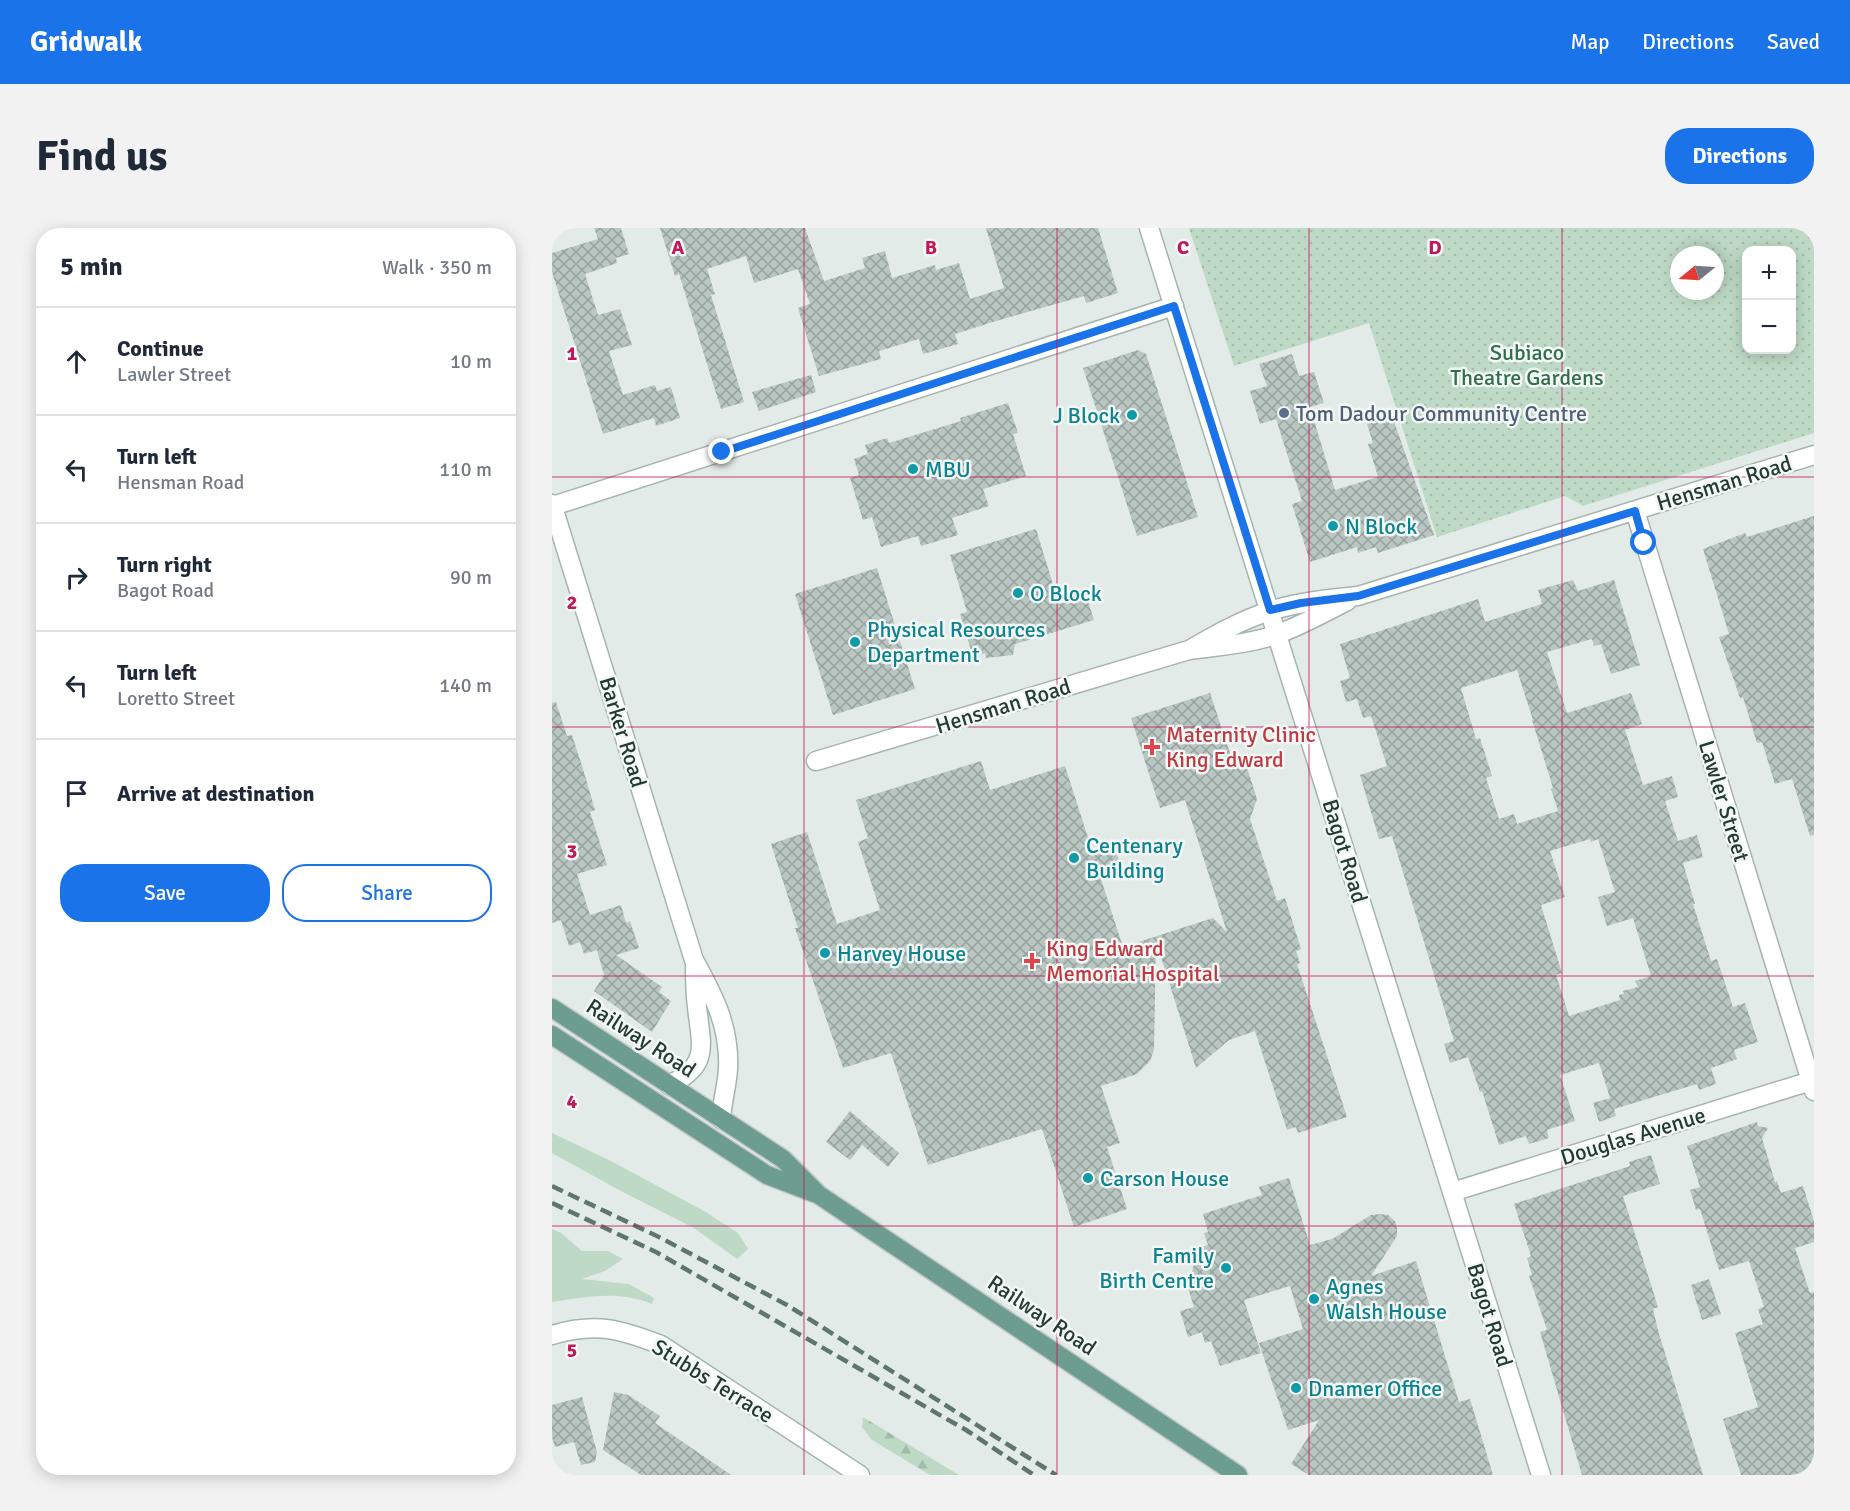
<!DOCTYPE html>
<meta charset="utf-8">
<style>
:root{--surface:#fff;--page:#f2f2f3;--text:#1f2937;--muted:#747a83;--line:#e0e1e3;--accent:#1a73e8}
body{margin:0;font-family:Signika,sans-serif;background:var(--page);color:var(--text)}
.controls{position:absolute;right:18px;top:18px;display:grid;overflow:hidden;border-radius:12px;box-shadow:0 3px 15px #0003}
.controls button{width:54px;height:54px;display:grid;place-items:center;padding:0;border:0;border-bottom:2px solid var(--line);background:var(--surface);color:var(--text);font:30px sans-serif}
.compass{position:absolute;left:1118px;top:18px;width:54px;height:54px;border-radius:50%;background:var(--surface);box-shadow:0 3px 15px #0003;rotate:252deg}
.stop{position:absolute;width:18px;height:18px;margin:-14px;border:4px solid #1a73e8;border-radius:50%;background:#fff}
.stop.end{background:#1a73e8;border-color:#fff;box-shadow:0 2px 6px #0008}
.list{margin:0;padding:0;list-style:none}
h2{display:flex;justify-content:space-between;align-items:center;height:78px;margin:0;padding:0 24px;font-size:26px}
h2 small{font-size:20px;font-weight:400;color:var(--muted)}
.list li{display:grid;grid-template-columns:39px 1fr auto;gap:18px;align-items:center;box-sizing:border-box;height:108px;padding:0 24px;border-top:2px solid var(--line)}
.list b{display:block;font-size:22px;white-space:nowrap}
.list p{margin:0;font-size:20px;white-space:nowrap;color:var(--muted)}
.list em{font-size:20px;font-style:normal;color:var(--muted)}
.actions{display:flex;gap:12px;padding:18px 24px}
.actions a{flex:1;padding:14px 0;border:2px solid var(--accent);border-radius:24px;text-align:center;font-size:21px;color:var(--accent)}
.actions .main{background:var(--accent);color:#fff}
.icon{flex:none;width:33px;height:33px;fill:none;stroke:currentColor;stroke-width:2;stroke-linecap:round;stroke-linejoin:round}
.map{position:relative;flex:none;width:1262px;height:1247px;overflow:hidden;border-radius:24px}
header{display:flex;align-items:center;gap:36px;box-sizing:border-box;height:84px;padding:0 30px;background:var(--accent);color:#fff}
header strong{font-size:28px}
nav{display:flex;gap:33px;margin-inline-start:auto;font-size:21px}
.intro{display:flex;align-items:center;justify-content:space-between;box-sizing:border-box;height:144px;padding:0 36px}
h1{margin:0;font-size:42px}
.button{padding:15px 27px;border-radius:24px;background:var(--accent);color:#fff;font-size:21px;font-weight:700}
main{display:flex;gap:36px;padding:0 36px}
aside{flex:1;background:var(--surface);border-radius:24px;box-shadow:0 3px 15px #0003}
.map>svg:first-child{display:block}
.grass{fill:#bedac6}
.forest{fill:url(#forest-firs)}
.park{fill:url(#park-dots);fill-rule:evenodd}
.building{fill:url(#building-cross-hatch);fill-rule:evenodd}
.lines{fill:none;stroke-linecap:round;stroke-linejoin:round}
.street-casing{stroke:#a6b3af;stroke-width:21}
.secondary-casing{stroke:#a2b6af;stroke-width:21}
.primary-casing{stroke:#c2c8c6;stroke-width:21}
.street{stroke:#fff;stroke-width:18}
.secondary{stroke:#fff;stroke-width:18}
.primary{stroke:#6c9d90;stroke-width:18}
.rail{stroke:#5f7670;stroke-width:4.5;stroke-dasharray:12 6;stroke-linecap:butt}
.route{stroke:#1a73e8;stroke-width:8}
.grid{fill:none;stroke:#c2185b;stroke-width:1.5;stroke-opacity:0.55}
.service-dot{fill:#5c6f8a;stroke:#f3f8f6;stroke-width:2}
.culture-dot{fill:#0f9aa8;stroke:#f3f8f6;stroke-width:2}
.health-dot{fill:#e0444e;stroke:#f3f8f6;stroke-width:2}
.labels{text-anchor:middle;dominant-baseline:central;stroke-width:5;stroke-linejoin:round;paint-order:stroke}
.park-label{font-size:22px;fill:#326e49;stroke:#f3f8f6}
.service-label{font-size:22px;fill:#4e5e75;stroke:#f3f8f6;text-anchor:start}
.culture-label{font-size:22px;fill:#0d838f;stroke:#f3f8f6;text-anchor:start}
.street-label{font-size:22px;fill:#243b35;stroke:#f3f8f6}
.health-label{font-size:22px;fill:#be3a42;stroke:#f3f8f6;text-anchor:start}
.grid-label{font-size:20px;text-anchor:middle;font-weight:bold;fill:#c2185b;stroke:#f3f8f6;stroke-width:5;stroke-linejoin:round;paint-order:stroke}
</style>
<header>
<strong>Gridwalk</strong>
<nav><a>Map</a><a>Directions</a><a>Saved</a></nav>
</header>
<div class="intro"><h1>Find us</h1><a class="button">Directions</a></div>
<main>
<aside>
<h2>5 min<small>Walk · 350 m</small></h2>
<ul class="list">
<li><svg class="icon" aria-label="ahead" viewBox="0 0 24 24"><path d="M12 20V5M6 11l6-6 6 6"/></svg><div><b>Continue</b><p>Lawler Street</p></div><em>10 m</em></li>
<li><svg class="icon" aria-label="left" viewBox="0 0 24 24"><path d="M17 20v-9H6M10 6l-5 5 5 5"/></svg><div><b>Turn left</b><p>Hensman Road</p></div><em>110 m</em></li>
<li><svg class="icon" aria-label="right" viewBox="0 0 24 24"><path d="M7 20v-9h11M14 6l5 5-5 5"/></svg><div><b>Turn right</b><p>Bagot Road</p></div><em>90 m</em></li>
<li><svg class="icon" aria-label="left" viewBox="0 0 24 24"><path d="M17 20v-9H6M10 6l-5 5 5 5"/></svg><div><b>Turn left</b><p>Loretto Street</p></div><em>140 m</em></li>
<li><svg class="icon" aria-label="arrive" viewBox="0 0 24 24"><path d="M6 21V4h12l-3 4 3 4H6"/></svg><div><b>Arrive at destination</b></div></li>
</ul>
<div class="actions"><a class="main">Save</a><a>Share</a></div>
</aside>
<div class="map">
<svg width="1262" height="1247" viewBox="0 0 1262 1247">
<defs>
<pattern id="forest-firs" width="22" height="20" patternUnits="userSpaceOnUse" patternTransform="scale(1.5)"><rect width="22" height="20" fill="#bedac6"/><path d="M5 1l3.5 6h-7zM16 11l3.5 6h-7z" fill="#a3bcab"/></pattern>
<pattern id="park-dots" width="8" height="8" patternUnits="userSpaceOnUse" patternTransform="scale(1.5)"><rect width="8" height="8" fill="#bedac6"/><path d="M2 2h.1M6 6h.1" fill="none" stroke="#a3bcab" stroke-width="1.8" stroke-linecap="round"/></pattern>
<pattern id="building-cross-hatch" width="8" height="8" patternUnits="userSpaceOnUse" patternTransform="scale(1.5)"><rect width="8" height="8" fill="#b9c6c1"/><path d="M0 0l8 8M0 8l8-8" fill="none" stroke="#96a29e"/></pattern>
</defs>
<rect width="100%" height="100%" fill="#e3ebe8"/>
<!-- grass -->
<path class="grass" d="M0,905L59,933L152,983L186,1005L196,1021L185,1031L142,1000L65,961L0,925Z
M0,1001L9,1005L30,1023H56L71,1031L53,1043L30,1051L77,1056L102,1070L100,1076C66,1062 34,1069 0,1074Z"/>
<!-- forest -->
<path class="forest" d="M311,1189L407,1247H378L320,1212L310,1199Z"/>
<!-- park -->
<path class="park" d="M637,0H1262V205L1031,278L1013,268L885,309L817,95L682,138ZM1194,22H1240V122H1194ZM1127,27H1163V63H1127Z"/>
<!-- building -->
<path class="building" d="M42,0H69L77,26L64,30L65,35L33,46L46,87L68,81L80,117L57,123L71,167L103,157L105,163L119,159L128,190L104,198L102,190L51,206L0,44V25L46,11Z
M108,0H253L272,53L313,40L310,30L333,23L340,50L383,37L384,42L407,35L418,71L452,60L434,0H546L566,65L534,75L532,68L444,93L403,106L406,116L371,126L367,111L327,123L329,131L267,148L246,80L258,76L246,41L202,55L194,28L155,41L163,66L159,67L192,174L169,181L127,46L123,48Z
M586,122L594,126L646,289L585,308L531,140Z
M740,126L747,148L762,144L772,175L758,179L783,262L826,249L816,216L821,215L814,193L839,185L882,307L826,325L824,319L806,325L805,319L758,334L740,276L750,273L724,191L708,196L698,163L715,158L707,136Z
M259,147L264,164L207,183L200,164Z
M456,175L466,205L461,206L474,248L431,261L437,278L400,290L406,307L369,318L366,308L329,319L320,289L311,292L298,250L307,247L302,231L316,226L313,217L335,210L337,215L409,193L408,190Z
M1262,288V607L1258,608L1240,551L1223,556L1210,514L1205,515L1191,469L1188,470L1167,409L1177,406L1151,321L1193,305L1195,309Z
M484,301L507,376L534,367L542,392L463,416L461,427L434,430L433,425L421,429L408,386L415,384L398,327Z
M325,340L363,461L281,487L243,366Z
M1021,352L1026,363L1062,352L1088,437L1059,446L1049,416L1042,418L1040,411L995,424L1015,485L1079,465L1090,496L1073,502L1091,557L1120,548L1126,569L1113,573L1126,613L1145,607L1151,629L1131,635L1143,676H1141L1159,733L1165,731L1181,779L1193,775L1206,814L1182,822L1185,831L1159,840L1164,856L1147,862L1145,856L1062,881L1064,888L1047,894L1041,875L1058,870L1047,835L1008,847L1023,893L995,902L997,910L977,916L974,908L947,917L930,863L928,864L916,829L898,835L892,816L902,813L840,608L827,611L808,547L835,538L819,488L811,490L805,471L794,474L788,453L798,450L788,416L926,371L933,394L990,376L986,362ZM965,442L981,492H980L1001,560L999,561L1006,583L965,596L962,586L947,591L934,550L940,548L928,510L924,511L909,460ZM1038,611L1039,614L1046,611L1063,664L1046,669L1055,698L1081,690L1099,748L1083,753L1086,759L1071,763L1072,766L1067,767L1068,772L1017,788L1004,747L1010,745L989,677L1013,669L998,623Z
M658,465L678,525L693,533L705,571L698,591L725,673L733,670L749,721L744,723L748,735L745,736L795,889L746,905L744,899L735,902L703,803L677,812L644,840L604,713L602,822L598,833L585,846L549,858L568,915L555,919L575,981L522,999L490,901L376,937L339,825L291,840L243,700H246L219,616L255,604L285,696L328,682L306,614L316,610L304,572L429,533L438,562L513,538L540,622L561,615L569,638L547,645L571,719L661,690L675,704L633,572L608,580L579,490Z
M4,474L15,508L20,507L31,541L43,582L38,584L55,637L25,646L38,687L69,677L74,695L78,693L87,720L64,727L110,759L107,764L119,773L100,804L42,763L52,747L45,722L32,726L28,714L17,718L9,692L0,695V475Z
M298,883L347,925L336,939L310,917L298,932L274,914Z
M1205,894L1206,898L1216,900L1210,910L1223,954L1225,953L1229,965L1251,958L1262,993V1014L1243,1020L1258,1065L1262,1064V1247H1189L1171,1191L1206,1179L1183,1105L1211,1096L1206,1081L1212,1079L1197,1033L1167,1042L1148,981L1144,982L1138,962L1148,959L1135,918Z
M1099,927L1108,956L1071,968L1106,1079L1101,1081L1107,1106L1151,1247H1030L988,1104L995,1102L977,1048L980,1047L975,1030L979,1028L962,976L1078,938L1077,934Z
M737,950L758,1017L780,1011L819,987L828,986L836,987L843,993L845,1000V1008L819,1048L864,1033L907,1174L918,1171L941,1247H757L739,1236L767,1192L736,1202L707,1115L751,1101L738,1058L692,1072L709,1125L668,1138L659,1113L653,1115L650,1104L636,1109L628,1083L642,1079L636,1060L646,1020L656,1017L652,1005L656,1004L651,986L710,967L707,959Z
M1157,1051L1169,1086L1150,1092L1139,1057Z
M62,1164L76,1167L108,1188L103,1195L179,1247H89L51,1222Z
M30,1169L45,1224L43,1234L29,1237L22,1214L3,1219L0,1209V1177Z"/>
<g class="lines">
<defs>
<path id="street" d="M1,278L622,78
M1083,283L1262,863
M637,422C663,407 689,392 718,383C746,374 776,371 806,368L1262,227
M264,533L637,422C667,418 698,416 726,406C750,397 772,385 795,373
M900,964L1262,852"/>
<path id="secondary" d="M597,0L989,1247
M0,276L142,732C162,768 178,799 176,841C175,858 170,874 169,891
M117,857C159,837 149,817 145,779C143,765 143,751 143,737
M0,1107C44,1094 68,1101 109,1117L308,1247"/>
<path id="primary" d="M0,780L231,931L267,967L686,1247
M0,807L215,947L262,965"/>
</defs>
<!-- street casing -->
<use href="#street" class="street-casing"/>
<!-- secondary casing -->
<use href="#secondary" class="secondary-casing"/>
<!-- primary casing -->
<use href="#primary" class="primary-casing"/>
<!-- street -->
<use href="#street" class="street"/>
<!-- secondary -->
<use href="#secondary" class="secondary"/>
<!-- primary -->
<use href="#primary" class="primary"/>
<!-- rail -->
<path class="rail" d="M0,958L107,1009L235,1077L504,1247
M0,975L104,1024L414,1202L482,1247"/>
</g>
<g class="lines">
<!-- route -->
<path class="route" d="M170,224L622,78L718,382L749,375L806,368L1083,283L1092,315"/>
</g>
<!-- grid -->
<path class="grid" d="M252,0V1247M505,0V1247M757,0V1247M1010,0V1247M0,249H1262M0,499H1262M0,748H1262M0,998H1262"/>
<!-- markers -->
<circle class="service-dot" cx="732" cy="185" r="6"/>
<g class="culture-dot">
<circle cx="580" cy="187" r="6"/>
<circle cx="361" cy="241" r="6"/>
<circle cx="781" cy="298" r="6"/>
<circle cx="466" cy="365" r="6"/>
<circle cx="303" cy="414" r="6"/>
<circle cx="522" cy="630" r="6"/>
<circle cx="273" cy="725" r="6"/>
<circle cx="536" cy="950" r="6"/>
<circle cx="674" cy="1040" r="6"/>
<circle cx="762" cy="1071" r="6"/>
<circle cx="744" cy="1160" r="6"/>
</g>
<g class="health-dot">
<path d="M597 510h6v6h6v6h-6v6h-6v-6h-6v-6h6z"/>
<path d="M477 724h6v6h6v6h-6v6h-6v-6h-6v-6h6z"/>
</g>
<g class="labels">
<!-- park labels -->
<g class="park-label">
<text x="975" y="124">Subiaco<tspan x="975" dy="25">Theatre Gardens</tspan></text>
</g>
<!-- service labels -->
<g class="service-label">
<text x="744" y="185">Tom Dadour Community Centre</text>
</g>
<!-- culture labels -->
<g class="culture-label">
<text x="568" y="187" text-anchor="end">J Block</text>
<text x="373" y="241">MBU</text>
<text x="793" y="298">N Block</text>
<text x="478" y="365">O Block</text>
<text x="315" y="401">Physical Resources<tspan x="315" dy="25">Department</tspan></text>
<text x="534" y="617">Centenary<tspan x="534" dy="25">Building</tspan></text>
<text x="285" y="725">Harvey House</text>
<text x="548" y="950">Carson House</text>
<text x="662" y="1027" text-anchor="end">Family<tspan x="662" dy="25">Birth Centre</tspan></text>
<text x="774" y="1058">Agnes<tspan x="774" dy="25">Walsh House</tspan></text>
<text x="756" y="1160">Dnamer Office</text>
</g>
<!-- street labels -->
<g class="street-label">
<text transform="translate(1172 255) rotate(-17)">Hensman Road</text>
<text transform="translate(451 478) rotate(-17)">Hensman Road</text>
<text transform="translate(71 504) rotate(73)">Barker Road</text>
<text transform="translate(1172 573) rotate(73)">Lawler Street</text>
<text transform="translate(793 623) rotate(73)">Bagot Road</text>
<text transform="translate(89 810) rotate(33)">Railway Road</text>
<text transform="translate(1081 908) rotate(-17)">Douglas Avenue</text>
<text transform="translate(490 1087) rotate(34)">Railway Road</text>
<text transform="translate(938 1087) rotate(73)">Bagot Road</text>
<text transform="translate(161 1153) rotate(32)">Stubbs Terrace</text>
</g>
<!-- health labels -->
<g class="health-label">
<text x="614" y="506">Maternity Clinic<tspan x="614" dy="25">King Edward</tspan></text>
<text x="494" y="720">King Edward<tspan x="494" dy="25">Memorial Hospital</tspan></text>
</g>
</g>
<g class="grid-label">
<text x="126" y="26">A</text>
<text x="379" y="26">B</text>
<text x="631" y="26">C</text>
<text x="883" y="26">D</text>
<text x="20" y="132">1</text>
<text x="20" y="381">2</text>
<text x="20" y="630">3</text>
<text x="20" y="880">4</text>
<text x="20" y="1129">5</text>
</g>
</svg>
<div class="controls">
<button>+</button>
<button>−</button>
</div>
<svg class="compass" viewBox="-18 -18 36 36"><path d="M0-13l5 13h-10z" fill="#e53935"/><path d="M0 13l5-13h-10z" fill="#747a83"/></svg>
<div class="stop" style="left:1092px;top:315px"></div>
<div class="stop end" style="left:170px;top:224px"></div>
</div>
</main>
